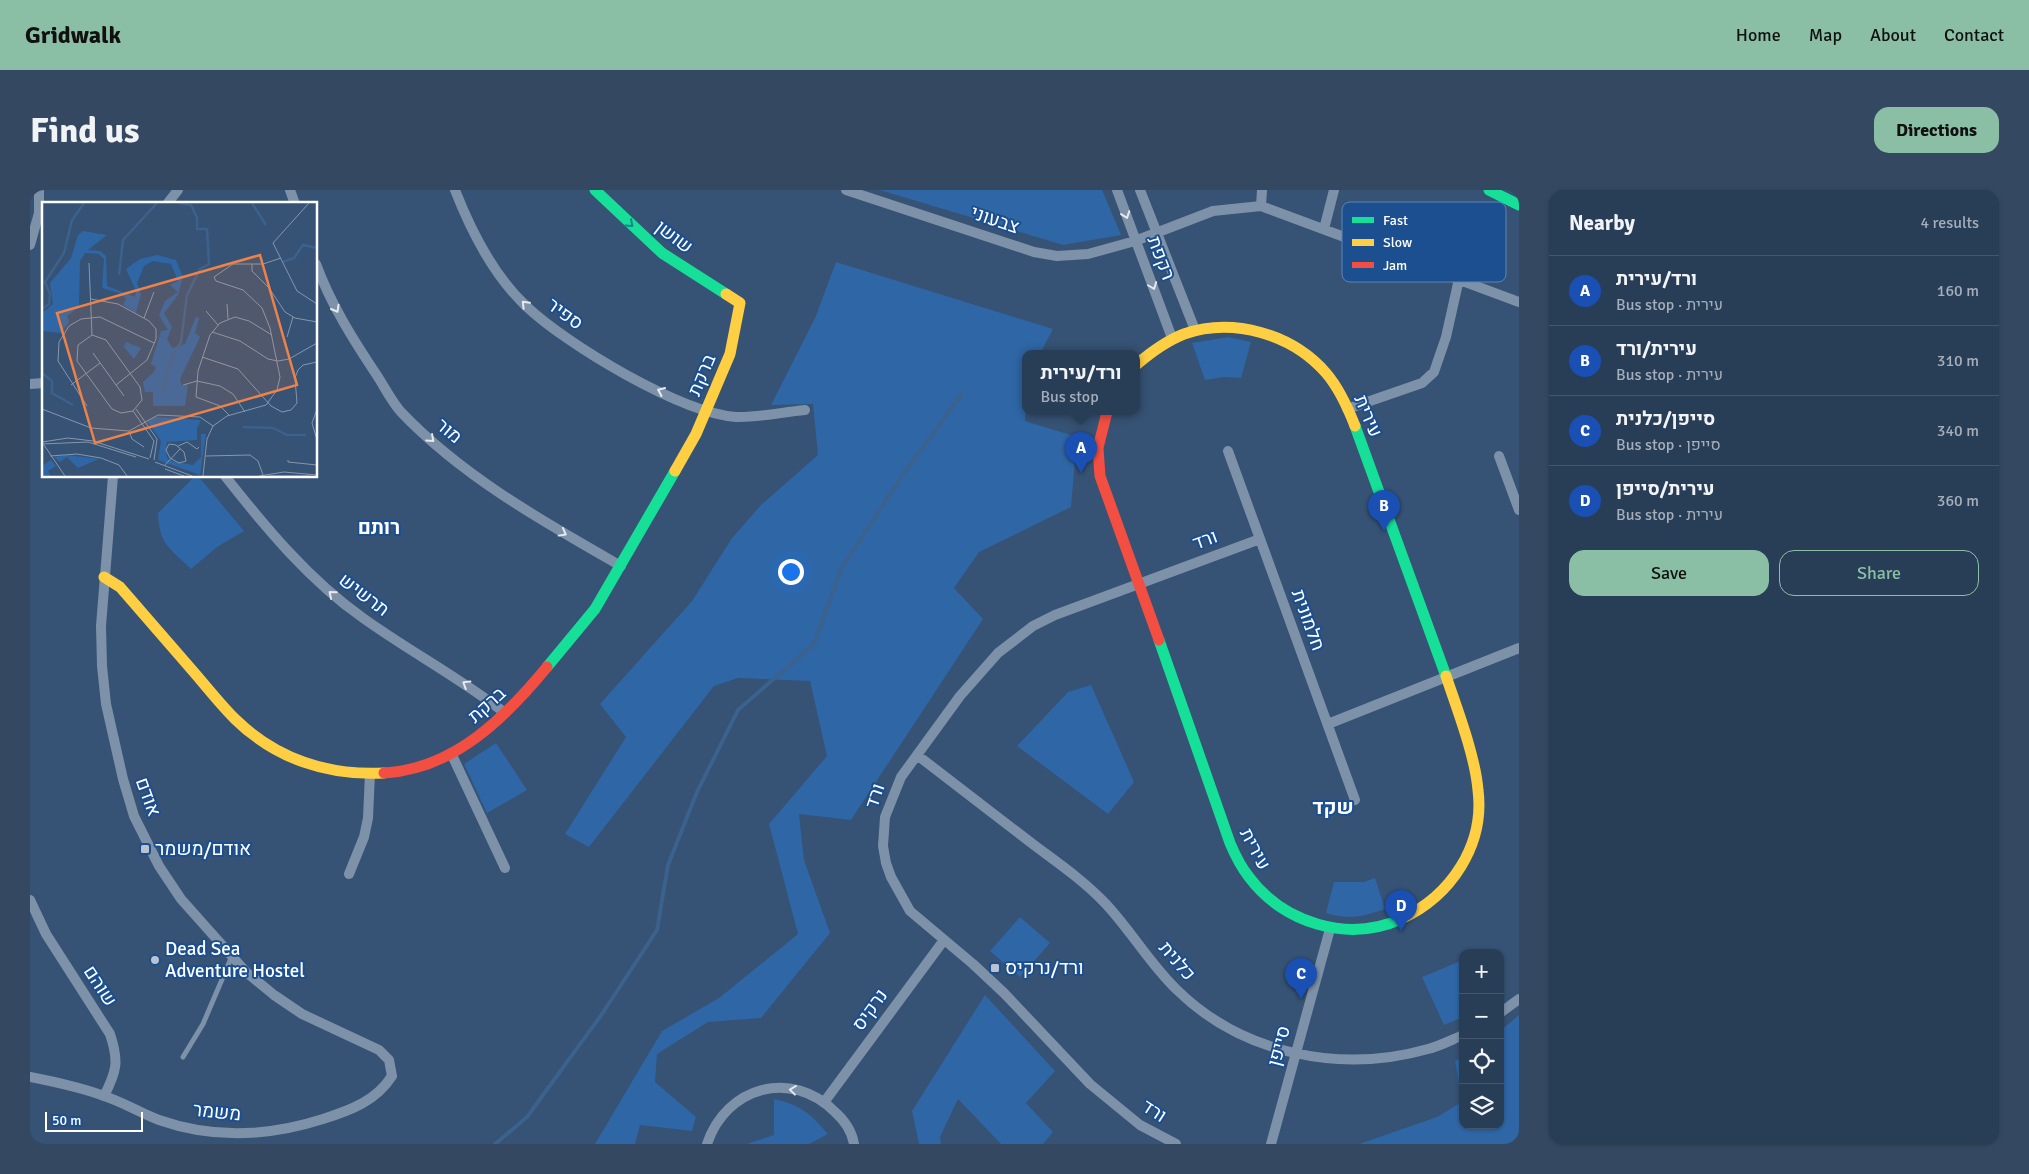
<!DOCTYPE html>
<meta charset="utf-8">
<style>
:root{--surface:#283e57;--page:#344961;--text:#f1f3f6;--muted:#a5aeba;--line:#44576d;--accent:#8abfa5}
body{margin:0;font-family:Signika,Heebo,sans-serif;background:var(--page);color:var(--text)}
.controls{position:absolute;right:15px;bottom:15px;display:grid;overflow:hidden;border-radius:10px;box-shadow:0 1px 4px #0004}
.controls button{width:45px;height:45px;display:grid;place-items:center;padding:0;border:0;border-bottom:1px solid var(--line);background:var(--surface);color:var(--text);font:25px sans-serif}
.scale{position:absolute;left:15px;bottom:12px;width:98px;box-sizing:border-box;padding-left:5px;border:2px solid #fff;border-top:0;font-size:14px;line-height:18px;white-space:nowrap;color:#fff;-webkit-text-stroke:4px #1b4f8f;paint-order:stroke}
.you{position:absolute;left:760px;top:381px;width:18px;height:18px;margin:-12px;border:4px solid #fff;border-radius:50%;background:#1a73e8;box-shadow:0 0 0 8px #1a73e833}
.badge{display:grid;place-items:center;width:32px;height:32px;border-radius:50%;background:var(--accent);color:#fff;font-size:16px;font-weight:700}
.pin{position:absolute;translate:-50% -41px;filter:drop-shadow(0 1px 2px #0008)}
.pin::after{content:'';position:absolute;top:26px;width:18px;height:15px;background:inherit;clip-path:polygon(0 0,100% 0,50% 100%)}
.popup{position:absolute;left:992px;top:160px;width:118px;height:65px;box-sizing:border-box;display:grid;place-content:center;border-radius:10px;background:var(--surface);filter:drop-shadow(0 1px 4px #0005);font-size:16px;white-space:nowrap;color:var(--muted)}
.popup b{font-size:19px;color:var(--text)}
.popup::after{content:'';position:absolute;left:50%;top:100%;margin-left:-10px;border:10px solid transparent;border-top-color:var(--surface)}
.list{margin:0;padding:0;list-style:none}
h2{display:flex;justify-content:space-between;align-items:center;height:65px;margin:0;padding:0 20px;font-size:21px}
h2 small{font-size:16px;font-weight:400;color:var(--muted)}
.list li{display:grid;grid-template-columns:32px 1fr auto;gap:15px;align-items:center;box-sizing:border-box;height:70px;padding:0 20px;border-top:1px solid var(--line)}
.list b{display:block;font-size:19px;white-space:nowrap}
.list p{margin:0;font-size:16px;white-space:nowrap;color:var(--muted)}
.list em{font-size:16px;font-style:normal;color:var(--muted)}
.actions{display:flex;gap:10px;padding:15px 20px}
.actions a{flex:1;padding:11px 0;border:1px solid var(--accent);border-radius:15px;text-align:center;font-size:18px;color:var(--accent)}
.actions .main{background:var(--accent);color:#111}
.icon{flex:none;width:28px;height:28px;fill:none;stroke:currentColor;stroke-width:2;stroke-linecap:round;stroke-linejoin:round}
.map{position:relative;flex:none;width:1489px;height:954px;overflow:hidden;border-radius:15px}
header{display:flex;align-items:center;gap:30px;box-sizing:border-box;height:70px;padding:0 25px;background:var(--accent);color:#111}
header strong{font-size:24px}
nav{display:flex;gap:28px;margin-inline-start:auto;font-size:18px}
.intro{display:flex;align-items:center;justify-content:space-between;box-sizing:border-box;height:120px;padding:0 30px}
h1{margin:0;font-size:35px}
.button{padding:12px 22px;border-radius:15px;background:var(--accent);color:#111;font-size:18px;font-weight:700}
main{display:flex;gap:30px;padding:0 30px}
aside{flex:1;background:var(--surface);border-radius:15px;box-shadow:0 1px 4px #0004}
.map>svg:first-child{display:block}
.green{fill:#2f66a5}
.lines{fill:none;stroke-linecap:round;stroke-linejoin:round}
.stream{stroke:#3b618d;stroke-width:4}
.lane{stroke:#7d92a8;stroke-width:5}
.street{stroke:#7d92a8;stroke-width:10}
.fast{stroke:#16e098;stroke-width:11}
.slow{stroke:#ffcf43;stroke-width:11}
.jam{stroke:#f24e42;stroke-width:11}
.oneway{stroke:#e5e9ee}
.oneway2{stroke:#198292}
.poi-dot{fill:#b9c2ce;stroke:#1b4f8f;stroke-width:2}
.labels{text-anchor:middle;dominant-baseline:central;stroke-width:4;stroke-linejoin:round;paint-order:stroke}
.street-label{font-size:19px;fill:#fff;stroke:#1b4f8f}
.poi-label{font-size:19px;fill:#fff;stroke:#1b4f8f;text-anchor:start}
.neighbourhood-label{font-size:20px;font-weight:bold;fill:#fff;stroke:#1b4f8f}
.inset-river{fill:none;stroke:#3b618d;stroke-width:2.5}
.inset-road{fill:none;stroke:#8697ac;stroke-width:1}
.view{fill:#ee8249;fill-opacity:0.15;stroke:#ee8249;stroke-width:2.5}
.inset-edge{fill:none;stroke:#fff;stroke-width:2.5}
.key{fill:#1b4f8f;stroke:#5f84b1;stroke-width:1}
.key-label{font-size:14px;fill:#fff}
</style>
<header>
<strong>Gridwalk</strong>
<nav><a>Home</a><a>Map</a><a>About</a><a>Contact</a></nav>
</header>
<div class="intro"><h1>Find us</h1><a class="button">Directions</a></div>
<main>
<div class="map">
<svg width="1489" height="954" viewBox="0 0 1489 954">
<rect width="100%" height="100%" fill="#365274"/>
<!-- green -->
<path class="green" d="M850,0H1072L1091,45L1033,55Z
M806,72L1023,139L1010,164H996L995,231L1047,247L1041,317L949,362L924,398L953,429L821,630L769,624L774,670L800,743L731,828L678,832L627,864L625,892L666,927L662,941L610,935L605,954H565L632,841L689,808L768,744L739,634L797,566L780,491L708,488L684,496L559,657L535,644L596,547L570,514L662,411L702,348L732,314L788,265L783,214L741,215L785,128Z
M1198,147L1221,152L1211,188L1195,187L1175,190L1162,153Z
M165,286H168L214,341L187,357L161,379C140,358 129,355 128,323Z
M1061,495L1104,592L1078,624L987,556L1038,502Z
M466,553L497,600L457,623L434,574Z
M1345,688L1355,719C1332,727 1319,730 1296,723L1304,692H1334Z
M990,727L1020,753L990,787L960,761Z
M1433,770V827L1414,835L1392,787Z
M955,805L1025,881L996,913L1023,942L1013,954H971L928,909L910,947L911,954H889L882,921Z
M1489,825V954H1329L1407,927L1432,912L1425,871L1433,867V935H1470V841Z
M744,909C771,915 780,923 798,944L779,954H717L744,945Z"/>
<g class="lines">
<!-- stream -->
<path class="stream" d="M465,954L497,927L572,824L627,740L638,675L667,602L708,520L784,454L811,379L872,286L932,204"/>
<!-- lane -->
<path class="lane" d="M153,867L173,834L202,766"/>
<!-- street -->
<path class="street" d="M260,0L265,14
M425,0C441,41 464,86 496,116C537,155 651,223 706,227C727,228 753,222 775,220
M816,0L1004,62L1027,66L1058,64L1105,51L1183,21L1231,16L1489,112
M1087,0L1142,148
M1110,0L1165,140
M137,14L148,0
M1231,16L1232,0
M1294,39L1304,0
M0,55L9,23V0
M286,74C301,115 324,151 348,187C355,198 362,212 371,222C433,287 514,332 591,376
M0,194L14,193
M1317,219L1392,193L1404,182L1416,147L1429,89
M1198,261L1325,610
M1469,266L1489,320
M195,286C236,338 279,390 333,428C379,461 430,488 475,523
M1298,534L1489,458
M421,563L475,678
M887,565C926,595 965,625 1004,655C1028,673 1053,690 1074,712C1100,739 1119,773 1146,799C1212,864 1310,884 1398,859C1410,856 1421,850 1433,845
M319,684L334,647L338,628L340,583
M0,710L16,744L80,844C89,871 87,881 74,906
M1470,823L1489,809
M0,887C25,892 50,897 74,906C93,912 110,923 129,930C183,949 240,946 293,929C321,920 346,911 362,886L359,870L349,860L272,824L244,805L216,782L151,709L129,676L104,626L93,589L76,514L72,476L71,436L83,286
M795,911L914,750
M677,954C696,897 761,878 805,922C814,930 822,942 824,954
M1146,954L1110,935L1060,894L974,803L943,774L880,721L861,687L856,673L853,656L855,627L871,587L930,506L968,463L1003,436L1025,425L1230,349
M1241,954L1300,739"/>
<!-- fast -->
<path class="fast" d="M565,0L632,63L696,104
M1459,0L1489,15
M1325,236L1416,486
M1129,450L1200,653C1205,665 1211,677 1219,687C1253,733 1318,753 1371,729
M517,477L565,419L645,281"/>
<!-- slow -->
<path class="slow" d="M1106,175C1120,163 1136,151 1154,144C1203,127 1262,144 1296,183C1309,198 1318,218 1325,236
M645,281L666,244L700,164L710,113L696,104
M74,387L90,397C114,425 138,452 162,480C176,496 190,514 205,529C246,569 298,586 354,583
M1371,729C1421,706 1455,655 1448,600C1445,565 1427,519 1416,486"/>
<!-- jam -->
<path class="jam" d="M1077,222L1068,258L1070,286L1129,450
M354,583C424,579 475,528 517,477"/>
</g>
<!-- one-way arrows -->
<defs><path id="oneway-chevron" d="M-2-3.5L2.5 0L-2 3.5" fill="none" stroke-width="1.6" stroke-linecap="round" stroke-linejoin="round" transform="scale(1.25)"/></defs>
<g class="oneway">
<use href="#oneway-chevron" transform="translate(1096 25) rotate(70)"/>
<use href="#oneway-chevron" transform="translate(1123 96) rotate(69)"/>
<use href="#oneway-chevron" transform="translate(495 114) rotate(-134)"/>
<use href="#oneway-chevron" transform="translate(306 119) rotate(60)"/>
<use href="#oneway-chevron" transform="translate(631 201) rotate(-156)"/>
<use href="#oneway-chevron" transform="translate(401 249) rotate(42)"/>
<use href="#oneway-chevron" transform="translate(533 343) rotate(29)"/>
<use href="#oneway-chevron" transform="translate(302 404) rotate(-140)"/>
<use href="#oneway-chevron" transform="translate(436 494) rotate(-148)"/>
<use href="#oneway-chevron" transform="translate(763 900) rotate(-173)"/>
</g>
<use class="oneway2" href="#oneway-chevron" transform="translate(600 34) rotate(42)"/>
<!-- markers -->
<g class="poi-dot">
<rect x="110" y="654" width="10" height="10" rx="2.5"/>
<circle cx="125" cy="770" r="5"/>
<rect x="960" y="773" width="10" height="10" rx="2.5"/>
</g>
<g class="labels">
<!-- street labels -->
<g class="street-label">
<text transform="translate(965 30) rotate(19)">צבעוני</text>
<text transform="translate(644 47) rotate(37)">שושן</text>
<text transform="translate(1131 68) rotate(69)">רקפת</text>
<text transform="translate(535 124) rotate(36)">ספיר</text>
<text transform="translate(672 185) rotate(-67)">ברקת</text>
<text transform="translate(1338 226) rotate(67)">עירית</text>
<text transform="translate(419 241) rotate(40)">מור</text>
<text transform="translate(1175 350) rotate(-20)">ורד</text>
<text transform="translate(334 405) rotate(37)">תרשיש</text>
<text transform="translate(1278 430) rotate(70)">חלמונית</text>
<text transform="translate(457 515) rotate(-42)">ברקת</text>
<text transform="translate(845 606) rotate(-71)">ורד</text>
<text transform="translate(118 607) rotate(70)">אודם</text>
<text transform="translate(1225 659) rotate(62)">עירית</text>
<text transform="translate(1147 771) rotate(49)">כלנית</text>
<text transform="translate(70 796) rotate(57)">שוהם</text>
<text transform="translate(840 820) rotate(-54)">נרקיס</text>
<text transform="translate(1249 856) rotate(-75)">סייפן</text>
<text transform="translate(1124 921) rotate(33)">ורד</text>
<text transform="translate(187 922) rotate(6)">משמר</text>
</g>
<!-- poi labels -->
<g class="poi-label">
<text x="125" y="659">אודם/משמר</text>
<text x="135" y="759">Dead Sea<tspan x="135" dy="22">Adventure Hostel</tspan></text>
<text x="975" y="778">ורד/נרקיס</text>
</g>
<!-- neighbourhood labels -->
<g class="neighbourhood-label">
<text x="349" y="337">רותם</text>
<text x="1303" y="617">שקד</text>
</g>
</g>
<!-- overview -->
<g transform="translate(12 12)">
<rect width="275" height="275" fill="#365274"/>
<path d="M41,29L65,33L46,48L58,49L64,54L65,84L93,95L94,89L84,67L98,57L115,53L134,58L141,75L136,93L122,111L130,125L125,137L130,146L143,142L154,115L157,116L153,131L158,135L138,177L140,184L146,182L143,204H111V190H103L101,180L112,170L114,165L109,162L119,129L126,128L117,113L123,99L136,90L128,83L136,79L129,62L111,59L102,64L95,81L99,92L94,111L81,103L84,97L80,92L60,86L62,57L57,52L43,51L38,59L37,105L25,114L27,120L19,131L0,129V111L11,102L8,81L29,56L36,33ZM84,140L99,146L92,157L82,145ZM113,215L159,218L155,226V238L125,240L124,248L125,256L130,259L151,263L159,255V232H164L158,273L116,258L119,239L105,219ZM25,253L50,256L57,257L36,266L25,255L18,260L12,255ZM9,258L14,264L6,269L9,274H0V264Z" fill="#2f66a5"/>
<path class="inset-river" d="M210,1L224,23M241,60L252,56L261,43L275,46M77,73L81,38L115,1M0,107L7,102L8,92L3,80L22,51L30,18L42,1M0,171L10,179V191L31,203M120,191L131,152L139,140L145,93L158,67L167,62L165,27H155V16L149,3L137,1M201,225L231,226L245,233H264"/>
<path class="inset-road" d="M267,1L231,41L255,89L275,102M47,61L50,133M210,62V69L227,86L243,110L253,116L275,120M49,97L76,102L107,119L114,127V137L105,158L74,183M185,102L186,117M164,109L176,123M102,116L112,90M170,130L198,139L226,157L236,159L247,157L275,141M50,133L64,138L98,185L100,198L91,209L79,211L70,207L35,159L36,143ZM245,135L251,115M51,151L82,194M160,155L196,167L229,204L240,210L249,208L255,201L253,176L256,168L261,163L275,160M29,183L58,161M141,183L155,179L178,184L191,192L203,210M45,204L16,159L17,140L27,124L39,117L58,115L112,141M0,207L49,226L87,229L116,213L158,215L171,224M94,207L115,237L112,258M275,207L270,221L275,238M91,209L112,239L108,256M187,213L178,204L154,195L156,169L168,133L178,121L193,115L207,119L230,133M87,229L90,237L102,245M0,240L26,236L51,239L107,257M0,242L46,240L94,255M127,242L134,243L142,250L144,259L137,261L128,256L124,248ZM2,243L23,274M136,244L145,240L155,247L157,245M8,254L35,252L59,256L77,263L85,274M164,254L208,253L216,259L221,273M246,258V260L275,263M113,260L150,274M122,264L138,247M123,267L142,274M161,274L165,237L171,224L185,214L224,203L235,188L238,175L228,126L220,106L201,88L174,79L172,75L191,62H221L239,56M217,274L242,270L275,273M227,274H268"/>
<path class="view" d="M218,53L255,183L53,241L15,111Z"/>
<rect width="275" height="275" class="inset-edge"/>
</g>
<!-- legend -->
<rect x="1312" y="12" width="164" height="80" rx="8" class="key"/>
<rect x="1322" y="27" width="22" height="6" fill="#16e098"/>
<rect x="1322" y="49" width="22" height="7" fill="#ffcf43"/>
<rect x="1322" y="72" width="22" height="6" fill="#f24e42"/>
<g class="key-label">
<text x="1353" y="35">Fast</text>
<text x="1353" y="57">Slow</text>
<text x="1353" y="80">Jam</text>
</g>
</svg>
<div class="controls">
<button>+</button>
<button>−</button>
<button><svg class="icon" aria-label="locate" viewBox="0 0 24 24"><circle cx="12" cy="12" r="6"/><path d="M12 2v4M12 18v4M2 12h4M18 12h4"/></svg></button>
<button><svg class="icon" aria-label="layers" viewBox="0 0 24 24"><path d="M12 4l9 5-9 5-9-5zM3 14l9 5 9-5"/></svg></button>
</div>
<div class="scale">50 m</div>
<div class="you"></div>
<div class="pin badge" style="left:1051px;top:283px;background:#1a4fb4">A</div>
<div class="popup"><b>ורד/עירית</b>Bus stop</div>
<div class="pin badge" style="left:1354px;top:341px;background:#1a4fb4">B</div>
<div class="pin badge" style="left:1271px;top:809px;background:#1a4fb4">C</div>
<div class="pin badge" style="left:1371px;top:741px;background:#1a4fb4">D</div>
</div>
<aside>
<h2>Nearby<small>4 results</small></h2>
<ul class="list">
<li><span class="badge" style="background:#1a4fb4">A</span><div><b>ורד/עירית</b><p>Bus stop · עירית</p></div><em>160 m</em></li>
<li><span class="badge" style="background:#1a4fb4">B</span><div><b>עירית/ורד</b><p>Bus stop · עירית</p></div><em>310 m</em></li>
<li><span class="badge" style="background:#1a4fb4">C</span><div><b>סייפן/כלנית</b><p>Bus stop · סייפן</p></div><em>340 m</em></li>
<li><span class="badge" style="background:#1a4fb4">D</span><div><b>עירית/סייפן</b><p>Bus stop · עירית</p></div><em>360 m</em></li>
</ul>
<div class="actions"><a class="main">Save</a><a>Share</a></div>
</aside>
</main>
